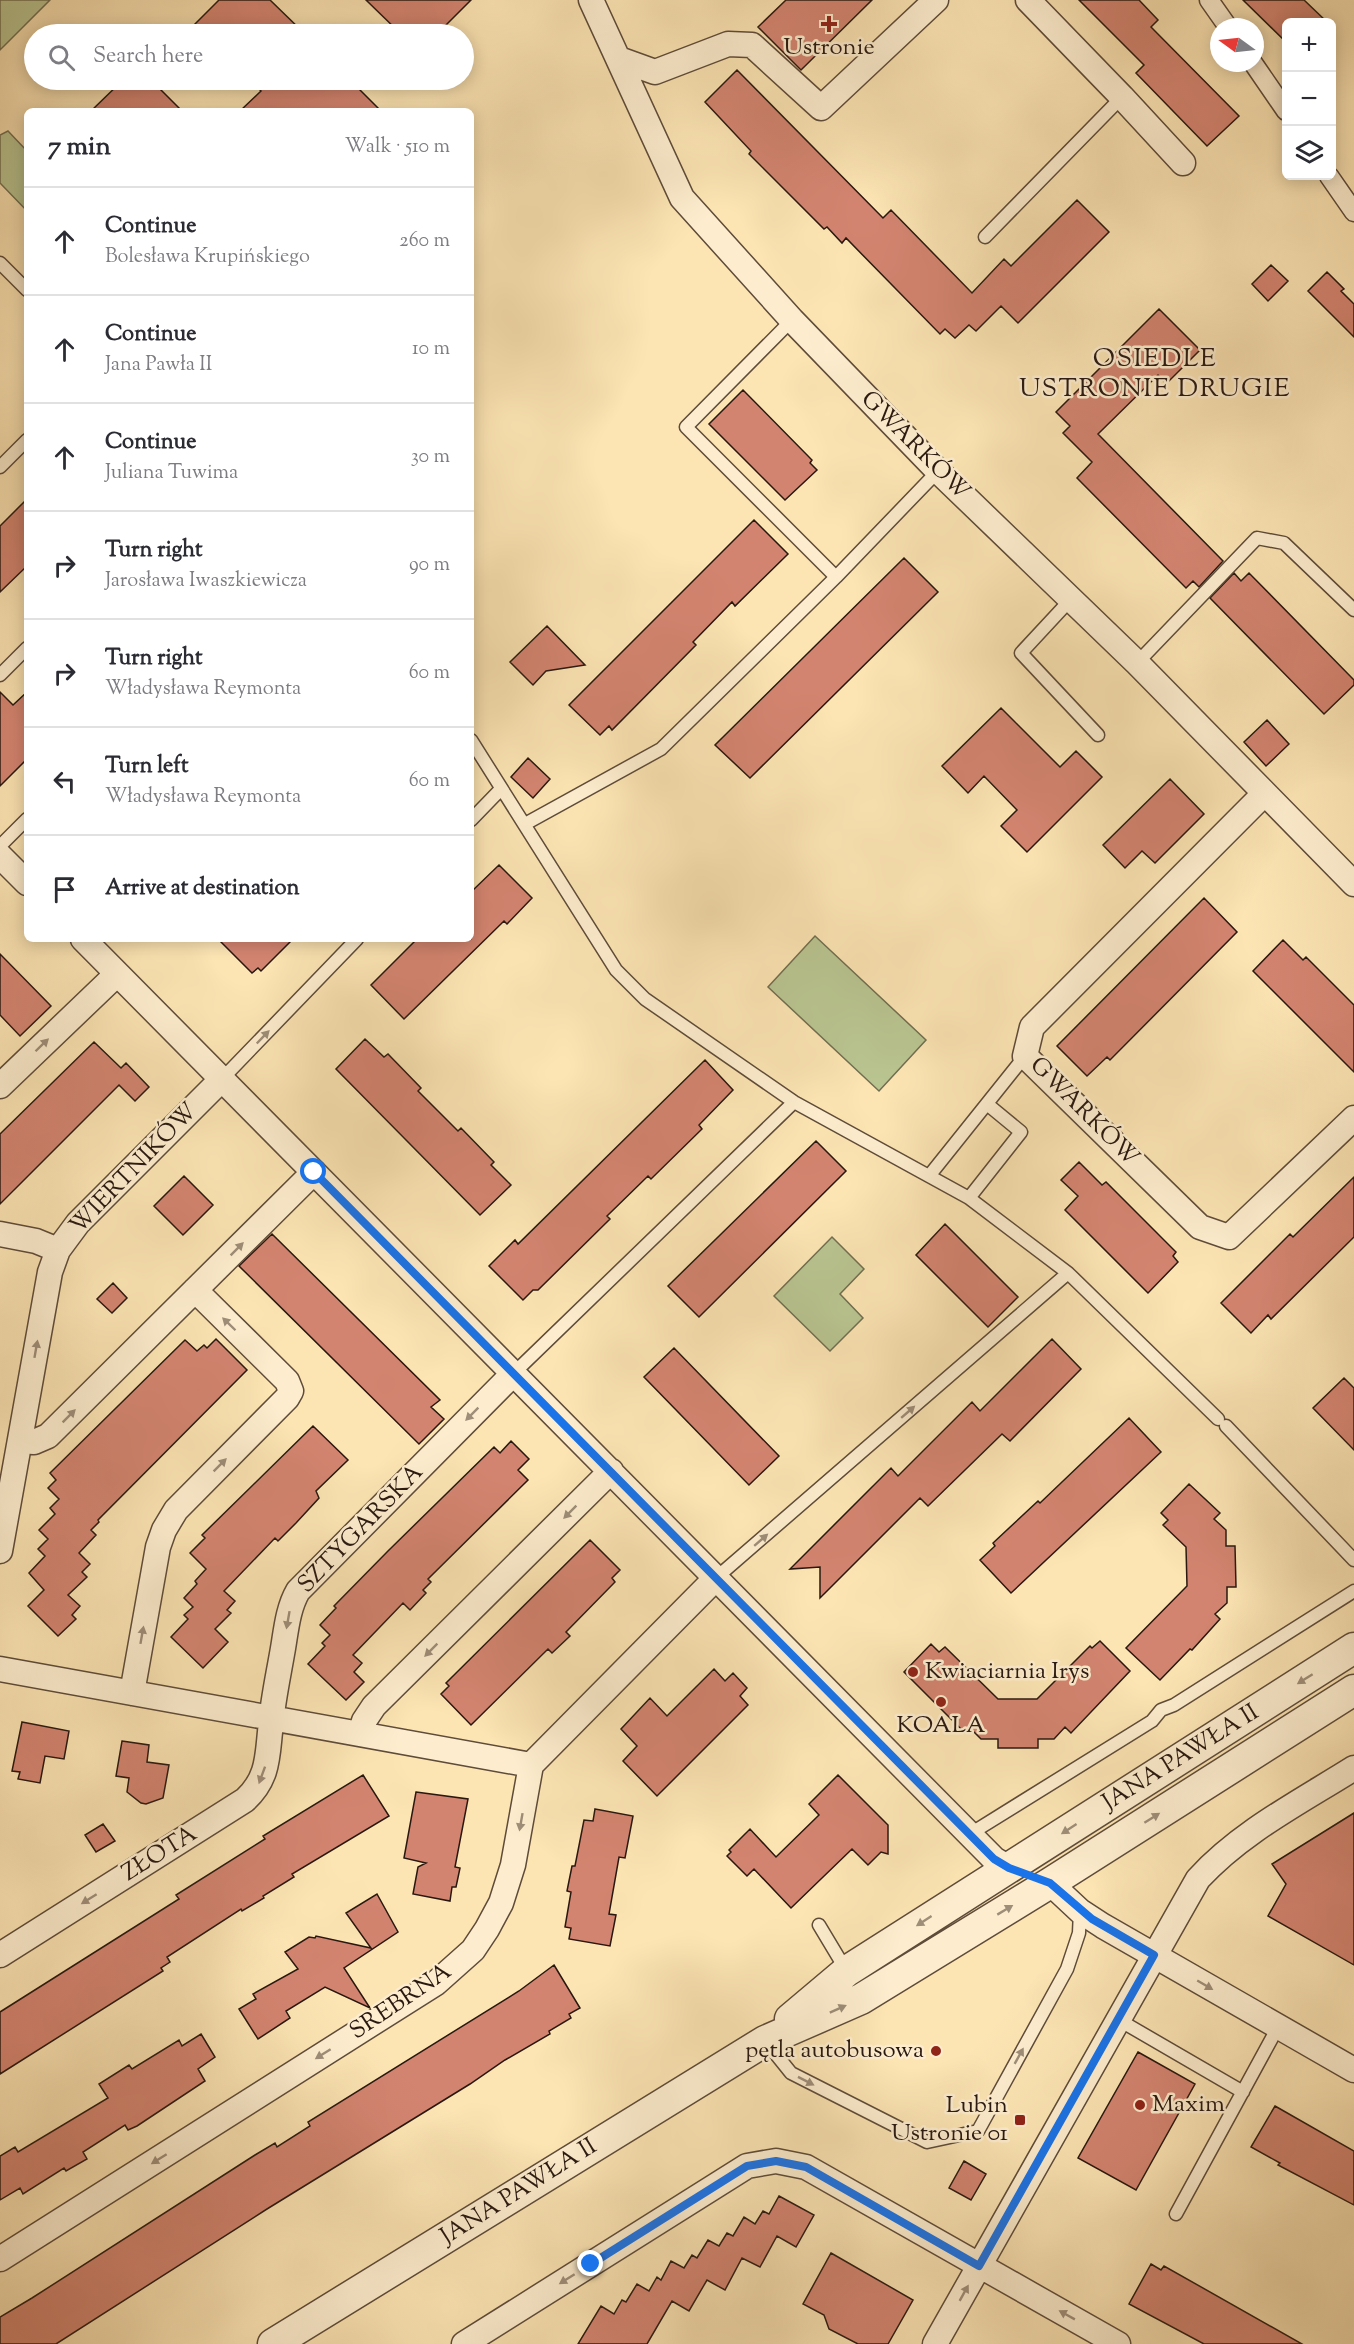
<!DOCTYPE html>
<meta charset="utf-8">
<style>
:root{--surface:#fff;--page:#f2f2f3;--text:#2b2b33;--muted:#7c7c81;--line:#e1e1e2}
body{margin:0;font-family:"Sorts Mill Goudy",serif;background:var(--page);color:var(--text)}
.controls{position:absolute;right:18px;top:18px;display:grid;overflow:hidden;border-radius:9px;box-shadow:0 3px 15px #0003}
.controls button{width:54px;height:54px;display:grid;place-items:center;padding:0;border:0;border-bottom:2px solid var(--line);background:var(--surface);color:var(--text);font:30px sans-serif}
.compass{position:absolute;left:1210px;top:18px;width:54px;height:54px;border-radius:50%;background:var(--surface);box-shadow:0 3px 15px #0003;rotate:285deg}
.stop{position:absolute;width:18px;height:18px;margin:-14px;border:4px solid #1a73e8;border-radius:50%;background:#fff}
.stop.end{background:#1a73e8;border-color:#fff;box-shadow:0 2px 6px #0008}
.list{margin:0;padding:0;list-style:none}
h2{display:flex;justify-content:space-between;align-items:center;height:78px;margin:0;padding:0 24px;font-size:26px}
h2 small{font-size:20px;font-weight:400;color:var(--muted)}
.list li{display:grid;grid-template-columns:39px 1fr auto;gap:18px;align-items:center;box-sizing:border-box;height:108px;padding:0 24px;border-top:2px solid var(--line)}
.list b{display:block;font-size:22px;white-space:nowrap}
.list p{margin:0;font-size:20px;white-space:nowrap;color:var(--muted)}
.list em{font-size:20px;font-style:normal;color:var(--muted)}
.icon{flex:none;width:33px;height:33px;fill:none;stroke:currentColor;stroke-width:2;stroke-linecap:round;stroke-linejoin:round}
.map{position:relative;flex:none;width:1354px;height:2344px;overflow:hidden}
.search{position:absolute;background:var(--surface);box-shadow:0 3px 15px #0003;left:24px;top:24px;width:450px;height:66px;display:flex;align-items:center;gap:15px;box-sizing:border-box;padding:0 21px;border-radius:33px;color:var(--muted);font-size:22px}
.panel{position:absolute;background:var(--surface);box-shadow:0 3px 15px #0003;left:24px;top:108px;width:450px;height:834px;border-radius:9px}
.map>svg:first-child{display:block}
.green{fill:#b9c591;stroke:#716e50;stroke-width:1.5}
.building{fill:#d38470;stroke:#291810;stroke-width:1.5}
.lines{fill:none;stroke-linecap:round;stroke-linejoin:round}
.service-casing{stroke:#5e4b39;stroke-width:15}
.pedestrian-casing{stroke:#5e4b39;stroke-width:21}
.minor-casing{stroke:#5e4b39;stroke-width:27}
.tertiary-casing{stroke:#5e4b39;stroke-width:33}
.service{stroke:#fdedce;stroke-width:12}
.pedestrian{stroke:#fdedce;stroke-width:18}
.minor{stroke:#fdedce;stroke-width:24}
.tertiary{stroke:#fdedce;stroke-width:30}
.oneway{fill:#9e8d78}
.route{stroke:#1a73e8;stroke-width:8}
.poi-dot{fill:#8f2418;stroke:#fdedce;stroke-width:2}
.labels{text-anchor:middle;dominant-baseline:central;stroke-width:5;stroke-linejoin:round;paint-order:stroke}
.poi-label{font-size:24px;fill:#291810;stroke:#fdedce}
.street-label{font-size:24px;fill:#291810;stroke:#fdedce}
.neighbourhood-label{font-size:26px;letter-spacing:1.5px;fill:#291810;stroke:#fdedce}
</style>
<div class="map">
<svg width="1354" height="2344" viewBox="0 0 1354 2344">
<rect width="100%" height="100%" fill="#fce4b3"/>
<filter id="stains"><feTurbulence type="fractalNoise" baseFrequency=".00333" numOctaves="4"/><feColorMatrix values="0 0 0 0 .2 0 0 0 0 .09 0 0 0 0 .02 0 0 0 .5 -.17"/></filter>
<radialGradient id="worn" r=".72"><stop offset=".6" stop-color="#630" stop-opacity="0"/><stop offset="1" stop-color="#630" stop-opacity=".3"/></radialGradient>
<!-- green -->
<path class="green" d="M0,0H50L0,50Z
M8,131L27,151V211L0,183V135Z
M815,936L926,1040L879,1091L768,987Z
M832,1237L864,1269L840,1294L863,1318L830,1351L774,1296Z"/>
<!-- building -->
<path class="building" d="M219,0H270L305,34H205L195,24Z
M366,0H471L437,34H401Z
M786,0H872L801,70L758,27Z
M1079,0H1139L1158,20L1151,27L1239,116L1207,146L1136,73L1144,65Z
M1243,0H1304L1327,22H1287V43Z
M737,70L883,218L891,210L972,293L1004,259L1011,266L1077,200L1109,232L1018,323L1001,306L976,331L969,325L955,338L945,329L940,334L846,238L842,243L827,227L824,229L749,154L751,151L705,102Z
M123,80H151L182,111H91Z
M250,80H350L381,111H240L261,91Z
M1271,265L1288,281L1268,301L1252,284Z
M1327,272L1344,289L1341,291L1354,304V337L1308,291Z
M1159,309L1200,350L1166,384L1158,375L1098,434L1223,561L1199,587L1193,581L1186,588L1077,478L1092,462L1063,433L1070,426L1056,412Z
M743,390L812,460L810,463L817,470L785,500L709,424Z
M27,499V566L0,592V526Z
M754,520L788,554L735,606L732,602L693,642L696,645L612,730L609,726L600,735L569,705Z
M904,558L938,592L750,778L715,745Z
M1234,573L1241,581L1249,573L1354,680V685L1324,714L1210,598Z
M547,626L585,665L546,671L533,685L510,662Z
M0,692L13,705L27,692V759L0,786Z
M1001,708L1060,767L1076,751L1102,777L1027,852L1001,826L1017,810L984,776L968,793L942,766Z
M1267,720L1289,744L1266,766L1244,742Z
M528,758L550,779L533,798L511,777Z
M1170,779L1204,814L1155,863L1142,851L1125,868L1103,845Z
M499,865L532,898L507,924L504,921L404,1019L371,985L417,939H471V892Z
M1204,898L1237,932L1110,1060L1107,1057L1087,1076L1057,1046Z
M218,939H293L261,971L258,968L252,973Z
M1283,940L1303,960L1306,957L1354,1005V1072L1253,971Z
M0,954L51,1006L20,1036L0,1015Z
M365,1039L384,1057L388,1054L421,1088L418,1091L458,1131L461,1128L494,1162L491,1165L511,1185L480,1215L336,1069Z
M94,1042L121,1068L126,1063L149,1087L135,1101L119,1085L0,1204V1134Z
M705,1060L733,1090L699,1125L702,1129L651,1179L648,1176L607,1216L610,1219L538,1290H533L523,1300L489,1266L515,1240L518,1244Z
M816,1141L846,1171L699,1317L668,1286Z
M1079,1162L1102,1185L1106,1182L1176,1252L1173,1256L1178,1262L1148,1293L1065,1210L1078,1196L1061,1180Z
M184,1176L213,1205L183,1235L154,1206Z
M1354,1177V1237L1271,1319L1268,1315L1251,1333L1221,1303L1290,1234L1293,1237Z
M945,1224L1018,1297L988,1327L916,1255Z
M272,1234L440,1400L431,1407L444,1419L419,1444L239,1266Z
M113,1283L127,1298L112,1313L97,1299Z
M216,1339L247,1370L98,1520L99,1522L91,1530L96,1535L79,1553L90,1564L82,1572L87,1577L68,1595L80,1606L72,1615L76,1619L58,1636L28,1606L44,1590L29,1573L45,1556L38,1549L48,1539L39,1530L55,1514L50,1508L59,1499L48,1488L56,1480L50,1473L185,1340L197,1351L204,1345L207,1348Z
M1052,1339L1081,1369L1010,1441L1002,1434L928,1506L920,1498L820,1598V1567L790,1569L891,1468L898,1476L972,1402L980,1411Z
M674,1348L779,1456L749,1485L644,1377Z
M1344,1378L1354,1388V1450L1313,1408Z
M1129,1418L1161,1452L1011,1593L980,1560L995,1546L993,1543L1038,1501L1040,1503Z
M313,1426L348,1460L316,1491L319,1498L296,1523L278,1541L275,1538L224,1591L235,1601L227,1610L231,1613L215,1629L228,1642L203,1668L171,1637L188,1619L184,1615L193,1607L184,1598L197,1584L195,1581L206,1569L190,1553L205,1538L202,1535Z
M511,1441L529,1459L518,1470L528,1480L428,1579L431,1582L423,1590L426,1593L410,1610L403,1603L353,1655L362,1663L354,1672L364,1682L346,1700L308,1664L325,1646L322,1643L330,1635L320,1625L336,1608L334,1606L388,1551L494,1447L500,1453Z
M1189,1484L1220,1513L1214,1519L1226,1530V1546H1235L1236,1587H1227V1603L1215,1614L1220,1619L1192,1650L1190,1649L1160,1680L1126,1648L1187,1586L1186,1547L1163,1525L1168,1520L1161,1513Z
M590,1540L620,1570L612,1578L615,1582L566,1632L570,1636L552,1653L548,1649L471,1725L441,1694L449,1686L446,1683Z
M1100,1641L1130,1671L1071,1733L1065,1727L1054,1739H1038V1748H998V1739H981L970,1728L965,1733L904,1672L931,1644L939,1652L945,1647L998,1699H1037L1090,1646L1092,1648Z
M714,1669L725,1681L733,1673L747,1688L740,1696L748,1705L657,1796L623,1761L637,1746L621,1729L650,1698L667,1716Z
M22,1722L69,1731L64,1759L45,1756L40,1783L18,1779L20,1772L12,1771Z
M122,1741L149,1745L147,1762L169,1765L163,1798L146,1804L141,1803L127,1792L129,1778L116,1776Z
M363,1775L389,1816L292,1874L294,1877L263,1896L264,1898L242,1911L241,1909L167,1957L170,1962L161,1968L163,1971L0,2074V2012L179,1899L176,1895L265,1839L263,1836Z
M838,1775L888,1825V1854L881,1852L868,1865L852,1849L791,1908L754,1869L747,1876L727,1856L731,1852L729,1850L750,1829L776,1857L819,1815L809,1804Z
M416,1792L468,1799L455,1867L460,1868L456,1887H452L450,1901L413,1894L418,1867L426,1863L404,1858Z
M595,1809L633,1816L625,1858L619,1857L609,1914L616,1915L610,1946L569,1939L571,1928L565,1927L571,1892L567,1891L572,1866H575L584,1820L593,1821Z
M1354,1813V1965L1268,1916L1286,1884L1272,1864Z
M103,1824L115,1841L96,1852L85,1835Z
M377,1894L398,1932L344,1968L370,2008L325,1987L286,2011L290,2018L258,2039L239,2009L256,1999L253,1994L298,1969L285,1952L309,1937L315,1938L316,1936L371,1948L346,1913Z
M554,1965L580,2008L569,2014L571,2018L549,2031L550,2034L505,2060L470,2084L267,2209L56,2344H0V2317L32,2298L255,2155L275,2143L277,2147L310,2126L308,2122L519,1991Z
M201,2034L215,2057L198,2069L205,2081L137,2126L128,2130L125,2125L83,2152L87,2159L66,2171L64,2168L23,2194L20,2188L0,2200V2156L15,2147L18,2152L108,2098L99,2084L129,2065L132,2069L179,2040L182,2046Z
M1138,2052L1195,2084L1136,2190L1078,2158Z
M1275,2106L1354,2151V2205L1278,2165L1280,2163L1251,2147Z
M964,2161L986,2174L971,2200L949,2188Z
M779,2196L814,2215L796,2247L777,2236L760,2267L742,2258L725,2290L707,2280L689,2311L672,2301L647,2344H578L601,2306L614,2314L622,2300L626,2302L637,2284L649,2291L657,2277L661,2280L671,2261L684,2268L692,2255L697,2258L708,2240L719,2246L727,2233L733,2236L744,2217L755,2224L763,2211L769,2214Z
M831,2253L913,2300L888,2344H858L829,2329L824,2315L803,2304Z
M1151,2264L1161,2270L1164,2266L1302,2344H1204L1129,2304Z"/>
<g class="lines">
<defs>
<path id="service" d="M985,237L1122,97
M0,263L27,290
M792,320L686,427L836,577
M0,467L27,440
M1072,598L1021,653L1098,735
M1137,663L1257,538L1284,543L1354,610
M0,675L27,648
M471,740L616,970L645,999L794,1102L969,1198L1068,1273L1218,1419
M471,820L501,789
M525,824L661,749L836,577L938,471
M0,846L27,819
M222,1079L357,939
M929,1176L1025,1056
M969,1198L1021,1132L987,1104
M514,1373L794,1102
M1226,1426L1354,1560
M716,1578L1068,1273
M970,1834L1152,1721L1161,1710L1174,1705L1354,1591
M819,1925L846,1970
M1119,2020L1243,2092
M766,2042L791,2073L927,2142L978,2131L1067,1969L1079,1933L1080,1911
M1176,2214L1278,2027"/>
<path id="pedestrian" d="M1209,0L1228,27
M1253,63L1286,111
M1329,176L1354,212"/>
<path id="minor" d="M591,0L682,198L792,320L938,471L1137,663L1354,884
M1028,0L1122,97L1183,163
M619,59L655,72L728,44L752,45L821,108L936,0
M1264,794L1032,1027L1025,1056L1200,1227L1229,1237L1354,1118
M0,856L27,883
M83,939L994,1859L1009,1868
M0,1086L117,974
M0,1234L36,1241L58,1250
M20,1441L34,1442L48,1436L314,1172
M0,1551L50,1272L58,1250L78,1223L222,1079
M0,1669L531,1765
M132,1693L158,1547L164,1530L176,1510L287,1398L291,1391L287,1381L195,1290
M360,1734L364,1721L374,1706L611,1471
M1050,1883L1080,1911L1103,1926L1354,2070
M0,1955L245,1800C270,1777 267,1754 271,1723C273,1700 278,1677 282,1654C286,1633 287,1610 298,1591L514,1373
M0,2259L436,1983L473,1950L487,1929L501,1903L513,1865L531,1765L716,1578
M464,2344L747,2166L776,2161L806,2167L1118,2344
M935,2344L1198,1879C1241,1832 1300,1802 1354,1768"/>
<path id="tertiary" d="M790,2019L847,1971L1354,1648
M273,2344L765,2041L861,1999L1050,1883L1354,1690"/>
</defs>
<!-- service casing -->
<use href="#service" class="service-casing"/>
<!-- pedestrian casing -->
<use href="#pedestrian" class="pedestrian-casing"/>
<!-- minor casing -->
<use href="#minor" class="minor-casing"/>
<!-- tertiary casing -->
<use href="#tertiary" class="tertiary-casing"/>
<!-- service -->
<use href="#service" class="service"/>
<!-- pedestrian -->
<use href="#pedestrian" class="pedestrian"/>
<!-- minor -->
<use href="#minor" class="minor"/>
<!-- tertiary -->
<use href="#tertiary" class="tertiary"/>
</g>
<!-- one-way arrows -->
<defs><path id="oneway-solid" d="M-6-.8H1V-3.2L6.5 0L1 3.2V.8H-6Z" transform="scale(1.5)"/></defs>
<g class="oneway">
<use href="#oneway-solid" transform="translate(263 1037) rotate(-46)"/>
<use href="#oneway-solid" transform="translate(42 1045) rotate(-44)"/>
<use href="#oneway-solid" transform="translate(237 1249) rotate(-45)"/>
<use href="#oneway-solid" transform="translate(229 1324) rotate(-136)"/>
<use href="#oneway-solid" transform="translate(36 1349) rotate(-80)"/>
<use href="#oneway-solid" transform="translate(908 1412) rotate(-41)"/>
<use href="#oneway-solid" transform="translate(472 1414) rotate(135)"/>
<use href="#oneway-solid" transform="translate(69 1416) rotate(-45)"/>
<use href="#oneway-solid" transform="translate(220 1465) rotate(-45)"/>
<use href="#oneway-solid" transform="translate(570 1512) rotate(135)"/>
<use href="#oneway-solid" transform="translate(761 1540) rotate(-41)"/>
<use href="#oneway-solid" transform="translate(288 1620) rotate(100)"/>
<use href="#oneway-solid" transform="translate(142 1635) rotate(-80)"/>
<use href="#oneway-solid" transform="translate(431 1650) rotate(135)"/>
<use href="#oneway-solid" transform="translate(1305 1679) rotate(148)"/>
<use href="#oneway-solid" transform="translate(262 1775) rotate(110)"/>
<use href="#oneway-solid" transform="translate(1152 1818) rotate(-32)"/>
<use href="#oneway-solid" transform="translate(521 1822) rotate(100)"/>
<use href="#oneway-solid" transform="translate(1069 1829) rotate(147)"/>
<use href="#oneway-solid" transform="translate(89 1899) rotate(148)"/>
<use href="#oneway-solid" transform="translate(1005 1910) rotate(-31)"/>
<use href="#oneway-solid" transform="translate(924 1921) rotate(147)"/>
<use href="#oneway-solid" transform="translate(1205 1985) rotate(30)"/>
<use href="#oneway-solid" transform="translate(838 2009) rotate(-24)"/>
<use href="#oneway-solid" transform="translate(323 2054) rotate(148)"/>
<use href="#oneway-solid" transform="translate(1019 2056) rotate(-61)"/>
<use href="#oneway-solid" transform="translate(806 2081) rotate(27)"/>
<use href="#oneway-solid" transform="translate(159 2159) rotate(148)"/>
<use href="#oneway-solid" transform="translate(567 2279) rotate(148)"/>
<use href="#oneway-solid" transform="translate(964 2293) rotate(-61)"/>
<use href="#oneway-solid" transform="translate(1067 2315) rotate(-151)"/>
</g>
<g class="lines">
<!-- route -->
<path class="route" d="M314,1172L994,1859L1009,1868L1050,1883L1092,1919L1154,1955L979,2266L806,2167L776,2161L747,2166L591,2264"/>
</g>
<!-- markers -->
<g class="poi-dot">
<path d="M826 15h6v6h6v6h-6v6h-6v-6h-6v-6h6z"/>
<circle cx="913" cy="1672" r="6"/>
<circle cx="941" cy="1702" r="6"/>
<circle cx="936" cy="2051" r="6"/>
<circle cx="1140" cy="2105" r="6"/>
<rect x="1014" y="2114" width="12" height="12" rx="3"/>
</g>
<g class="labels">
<!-- poi labels -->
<g class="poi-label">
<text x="829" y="48">Ustronie</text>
<text x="925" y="1672" text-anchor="start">Kwiaciarnia Irys</text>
<text x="941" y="1726">KOALA</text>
<text x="924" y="2051" text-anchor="end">pętla autobusowa</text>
<text x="1152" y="2105" text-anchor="start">Maxim</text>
<text x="1008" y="2106" text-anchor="end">Lubin<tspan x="1008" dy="28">Ustronie 01</tspan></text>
</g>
<!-- street labels -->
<g class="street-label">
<text transform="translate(915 446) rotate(45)">GWARKÓW</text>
<text transform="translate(1084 1112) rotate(45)">GWARKÓW</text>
<text transform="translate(134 1169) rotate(-46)">WIERTNIKÓW</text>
<text transform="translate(361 1529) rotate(-46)">SZTYGARSKA</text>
<text transform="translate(1181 1758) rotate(-32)">JANA PAWŁA II</text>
<text transform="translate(160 1854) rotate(-32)">ZŁOTA</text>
<text transform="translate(401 2002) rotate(-34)">SREBRNA</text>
<text transform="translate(519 2192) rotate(-32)">JANA PAWŁA II</text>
</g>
<!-- neighbourhood labels -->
<g class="neighbourhood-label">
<text x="1155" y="359">OSIEDLE<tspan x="1155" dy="30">USTRONIE DRUGIE</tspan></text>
</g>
</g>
<rect width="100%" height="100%" filter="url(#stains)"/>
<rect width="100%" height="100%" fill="url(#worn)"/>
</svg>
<div class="controls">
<button>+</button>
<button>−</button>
<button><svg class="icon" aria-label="layers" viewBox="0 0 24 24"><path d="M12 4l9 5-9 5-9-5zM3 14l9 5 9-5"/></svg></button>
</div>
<svg class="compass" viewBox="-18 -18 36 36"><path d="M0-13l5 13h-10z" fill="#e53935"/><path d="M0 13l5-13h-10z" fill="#7c7c81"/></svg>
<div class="stop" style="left:314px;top:1172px"></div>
<div class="stop end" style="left:591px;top:2264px"></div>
<div class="search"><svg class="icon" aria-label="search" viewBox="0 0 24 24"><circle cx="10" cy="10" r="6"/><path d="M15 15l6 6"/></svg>Search here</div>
<section class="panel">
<h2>7 min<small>Walk · 510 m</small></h2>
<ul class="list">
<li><svg class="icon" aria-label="ahead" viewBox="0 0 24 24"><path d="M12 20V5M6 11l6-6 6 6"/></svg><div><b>Continue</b><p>Bolesława Krupińskiego</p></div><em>260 m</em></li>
<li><svg class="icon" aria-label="ahead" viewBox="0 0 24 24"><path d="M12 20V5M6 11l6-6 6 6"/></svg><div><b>Continue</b><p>Jana Pawła II</p></div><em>10 m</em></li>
<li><svg class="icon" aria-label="ahead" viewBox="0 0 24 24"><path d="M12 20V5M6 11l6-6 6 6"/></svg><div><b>Continue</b><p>Juliana Tuwima</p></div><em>30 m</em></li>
<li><svg class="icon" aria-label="right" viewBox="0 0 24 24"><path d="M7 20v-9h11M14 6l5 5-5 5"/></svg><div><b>Turn right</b><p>Jarosława Iwaszkiewicza</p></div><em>90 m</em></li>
<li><svg class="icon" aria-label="right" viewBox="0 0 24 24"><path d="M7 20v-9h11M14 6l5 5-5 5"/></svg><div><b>Turn right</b><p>Władysława Reymonta</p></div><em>60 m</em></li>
<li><svg class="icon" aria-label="left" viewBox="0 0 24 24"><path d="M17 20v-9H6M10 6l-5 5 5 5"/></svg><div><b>Turn left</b><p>Władysława Reymonta</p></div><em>60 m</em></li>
<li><svg class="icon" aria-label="arrive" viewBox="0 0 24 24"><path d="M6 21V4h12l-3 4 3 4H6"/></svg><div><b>Arrive at destination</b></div></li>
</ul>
</section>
</div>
